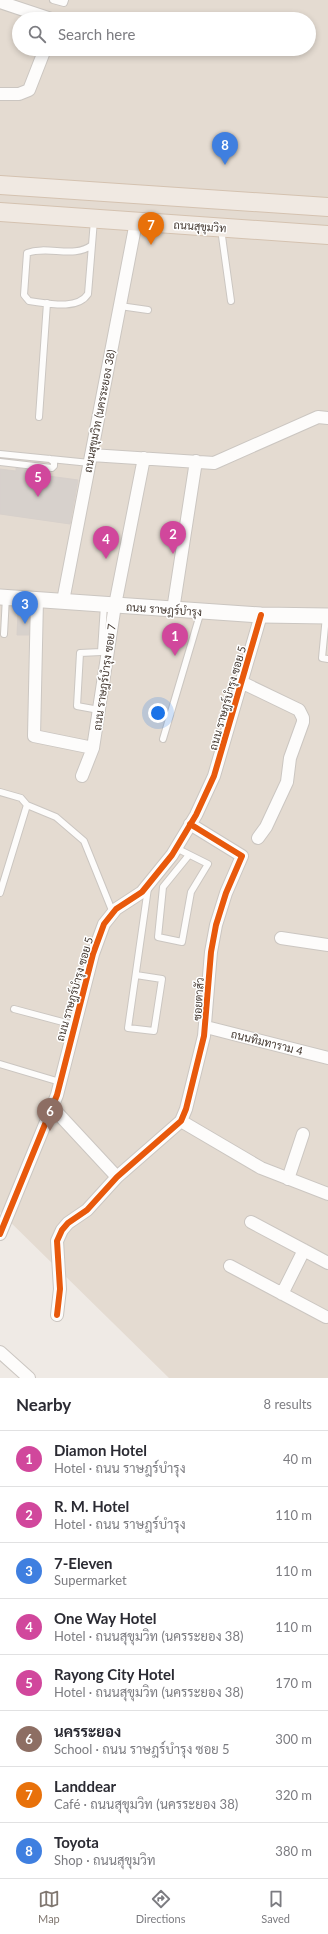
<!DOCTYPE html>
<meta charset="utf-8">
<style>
:root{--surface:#fff;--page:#f2f2f3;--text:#2b2b33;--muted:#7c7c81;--line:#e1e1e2;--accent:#807770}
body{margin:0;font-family:Lato,Sarabun,sans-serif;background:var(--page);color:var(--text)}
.you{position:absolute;left:158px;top:713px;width:14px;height:14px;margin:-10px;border:3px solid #fff;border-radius:50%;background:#1a73e8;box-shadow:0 0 0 6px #1a73e833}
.badge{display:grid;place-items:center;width:26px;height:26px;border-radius:50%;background:var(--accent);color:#fff;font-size:13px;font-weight:700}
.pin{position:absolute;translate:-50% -33px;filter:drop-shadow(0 1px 2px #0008)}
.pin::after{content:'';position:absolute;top:21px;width:14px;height:12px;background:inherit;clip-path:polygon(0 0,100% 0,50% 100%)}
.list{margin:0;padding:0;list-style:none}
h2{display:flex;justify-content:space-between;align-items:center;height:52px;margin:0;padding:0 16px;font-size:17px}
h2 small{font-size:13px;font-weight:400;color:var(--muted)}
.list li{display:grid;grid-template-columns:26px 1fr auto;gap:12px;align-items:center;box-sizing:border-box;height:56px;padding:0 16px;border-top:1px solid var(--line)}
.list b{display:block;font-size:15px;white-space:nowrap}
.list p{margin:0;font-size:13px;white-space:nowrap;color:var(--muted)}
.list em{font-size:13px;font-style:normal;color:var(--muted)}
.icon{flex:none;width:22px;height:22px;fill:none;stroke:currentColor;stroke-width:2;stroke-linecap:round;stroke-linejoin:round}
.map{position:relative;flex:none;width:328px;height:1378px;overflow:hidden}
.search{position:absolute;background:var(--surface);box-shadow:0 2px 6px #0003;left:12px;right:12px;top:12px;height:44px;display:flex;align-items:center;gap:10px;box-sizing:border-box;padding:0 14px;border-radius:22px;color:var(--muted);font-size:15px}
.sheet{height:500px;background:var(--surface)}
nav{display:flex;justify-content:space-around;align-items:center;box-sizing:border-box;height:56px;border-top:1px solid var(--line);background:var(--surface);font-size:11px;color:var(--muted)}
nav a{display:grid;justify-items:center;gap:2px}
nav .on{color:var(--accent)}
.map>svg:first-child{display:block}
.residential{fill:#e4dbd1;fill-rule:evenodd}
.building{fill:#d7d1cc;stroke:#d7d0cb}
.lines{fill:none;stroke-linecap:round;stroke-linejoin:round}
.service-casing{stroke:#cbc6c1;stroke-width:8}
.minor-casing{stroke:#cbc6c1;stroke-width:14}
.tertiary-casing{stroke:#cbc6c1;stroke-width:17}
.primary-casing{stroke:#d4c2b0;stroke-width:20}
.service{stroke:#fdfcfb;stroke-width:6}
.minor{stroke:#fdfcfb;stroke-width:12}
.tertiary{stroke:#fdfcfb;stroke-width:15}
.primary{stroke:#f0e9e2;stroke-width:18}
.cycleway-casing{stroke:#fff;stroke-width:8}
.cycleway{stroke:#e8590c;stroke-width:6}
.labels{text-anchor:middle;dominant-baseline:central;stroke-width:3;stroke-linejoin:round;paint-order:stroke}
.street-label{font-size:11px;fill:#443931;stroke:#fff}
</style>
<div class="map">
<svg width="328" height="1378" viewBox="0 0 328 1378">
<rect width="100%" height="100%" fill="#efeae5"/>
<!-- residential -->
<path class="residential" d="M0,0H328V1378H169L0,1212ZM19,19H309V49H19Z"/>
<!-- building -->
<path class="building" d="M16,468L42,471L41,475L78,480L70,524L0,514V469L16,471Z
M18,613H29V635H17Z"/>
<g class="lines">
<defs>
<path id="service" d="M53,0L64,3L65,0
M221,229L231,301
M92,245L88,294C77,311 46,303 29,301L24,295L27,253C48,245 74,259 92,245L94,220
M120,306L148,310
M39,417L47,303
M0,454L90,463
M0,462L52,468L54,466V462L50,459
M326,616L322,658L328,659
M4,634L6,597
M99,710L77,706L80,653L101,652L104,605
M163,739L201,611
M0,792L21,798L27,805L0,893
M27,805L56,817L84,841L113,913
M176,848L208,864L191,892L182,942L158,937L163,887L189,855
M136,975L162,979L154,1031L128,1028C135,981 141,935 148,888
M14,1009L74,1025
M0,1064L60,1082"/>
<path id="minor" d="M0,2L51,19
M0,94H19L29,90L45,49
M91,455L214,463L318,417L328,418
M37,599L34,736L93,748
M63,601L136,222
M173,610L196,461
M243,683L299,710L303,718V722L290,758L287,782L266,827L258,838
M82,776L93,748L115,605L144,458
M281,938L328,945
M206,1027L328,1058
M52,1107L117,1177
M181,1121L261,1168L328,1194
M288,1179L303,1134
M251,1222L328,1263
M0,1234L57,1095L93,954L104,924L116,909L142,892L172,855L196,815L214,776L261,615
M230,1266L326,1317
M282,1294L304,1250
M57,1315L60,1289L57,1241L62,1230L68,1223L87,1210L117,1177L181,1121L186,1109L204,1036L211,952L216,925L226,893L242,856L190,824
M0,1352L29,1378"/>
<path id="tertiary" d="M0,597L261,615L328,616"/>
<path id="primary" d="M0,185L328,207
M0,212L328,235"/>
</defs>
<!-- service casing -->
<use href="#service" class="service-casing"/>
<!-- minor casing -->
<use href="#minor" class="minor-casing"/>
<!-- tertiary casing -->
<use href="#tertiary" class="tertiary-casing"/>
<!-- primary casing -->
<use href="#primary" class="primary-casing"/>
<!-- service -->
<use href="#service" class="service"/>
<!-- minor -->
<use href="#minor" class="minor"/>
<!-- tertiary -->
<use href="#tertiary" class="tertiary"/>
<!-- primary -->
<use href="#primary" class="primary"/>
<defs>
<path id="cycleway" d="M0,1234L57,1095L93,954L104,924L116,909L142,892L172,855L196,815L214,776L261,615
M57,1315L60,1289L57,1241L62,1230L68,1223L87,1210L117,1177L181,1121L186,1109L204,1036L211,952L216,925L226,893L242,856L190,824"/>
</defs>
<!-- cycleway casing -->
<use href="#cycleway" class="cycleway-casing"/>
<!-- cycleway -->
<use href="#cycleway" class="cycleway"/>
</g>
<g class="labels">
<!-- street labels -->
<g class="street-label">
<text transform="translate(200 226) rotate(4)">ถนนสุขุมวิท</text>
<text transform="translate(99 411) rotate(-79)">ถนนสุขุมวิท (นครระยอง 38)</text>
<text transform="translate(164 609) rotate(4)">ถนน ราษฎร์บำรุง</text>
<text transform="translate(104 677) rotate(-82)">ถนน ราษฎร์บำรุง ซอย 7</text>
<text transform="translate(227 698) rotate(-74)">ถนน ราษฎร์บำรุง ซอย 5</text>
<text transform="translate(74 989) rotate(-74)">ถนน ราษฎร์บำรุง ซอย 5</text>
<text transform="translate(198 999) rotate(-86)">ซอยตาสัว</text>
<text transform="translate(267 1042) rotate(14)">ถนนทิมทาราม 4</text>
</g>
</g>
</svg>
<div class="you"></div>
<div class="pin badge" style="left:175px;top:656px;background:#d1479c">1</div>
<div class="pin badge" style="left:173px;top:554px;background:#d1479c">2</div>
<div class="pin badge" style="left:25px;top:624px;background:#3f7fe0">3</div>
<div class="pin badge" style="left:106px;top:559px;background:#d1479c">4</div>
<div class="pin badge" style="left:38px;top:497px;background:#d1479c">5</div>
<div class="pin badge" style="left:50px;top:1131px;background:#8d6e63">6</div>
<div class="pin badge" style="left:151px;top:245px;background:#e8710a">7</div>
<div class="pin badge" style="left:225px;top:165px;background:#3f7fe0">8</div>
<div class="search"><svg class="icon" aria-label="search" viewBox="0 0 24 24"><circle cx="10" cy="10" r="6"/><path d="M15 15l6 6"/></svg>Search here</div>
</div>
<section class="sheet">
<h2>Nearby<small>8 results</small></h2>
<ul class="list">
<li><span class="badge" style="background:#d1479c">1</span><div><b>Diamon Hotel</b><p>Hotel · ถนน ราษฎร์บำรุง</p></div><em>40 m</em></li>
<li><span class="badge" style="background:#d1479c">2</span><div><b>R. M. Hotel</b><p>Hotel · ถนน ราษฎร์บำรุง</p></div><em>110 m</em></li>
<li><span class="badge" style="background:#3f7fe0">3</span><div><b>7-Eleven</b><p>Supermarket</p></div><em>110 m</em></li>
<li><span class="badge" style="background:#d1479c">4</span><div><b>One Way Hotel</b><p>Hotel · ถนนสุขุมวิท (นครระยอง 38)</p></div><em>110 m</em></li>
<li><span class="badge" style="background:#d1479c">5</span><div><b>Rayong City Hotel</b><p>Hotel · ถนนสุขุมวิท (นครระยอง 38)</p></div><em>170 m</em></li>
<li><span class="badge" style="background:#8d6e63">6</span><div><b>นครระยอง</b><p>School · ถนน ราษฎร์บำรุง ซอย 5</p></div><em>300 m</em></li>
<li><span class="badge" style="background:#e8710a">7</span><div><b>Landdear</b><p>Café · ถนนสุขุมวิท (นครระยอง 38)</p></div><em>320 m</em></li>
<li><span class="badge" style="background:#3f7fe0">8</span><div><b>Toyota</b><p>Shop · ถนนสุขุมวิท</p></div><em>380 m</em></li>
</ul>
</section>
<nav>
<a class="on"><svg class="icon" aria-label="map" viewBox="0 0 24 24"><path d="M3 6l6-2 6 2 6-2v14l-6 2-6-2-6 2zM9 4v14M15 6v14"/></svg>Map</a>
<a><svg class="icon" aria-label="directions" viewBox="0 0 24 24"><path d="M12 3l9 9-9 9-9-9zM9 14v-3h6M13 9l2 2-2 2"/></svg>Directions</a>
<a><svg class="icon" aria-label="saved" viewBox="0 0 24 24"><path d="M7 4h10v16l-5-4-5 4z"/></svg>Saved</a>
</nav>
